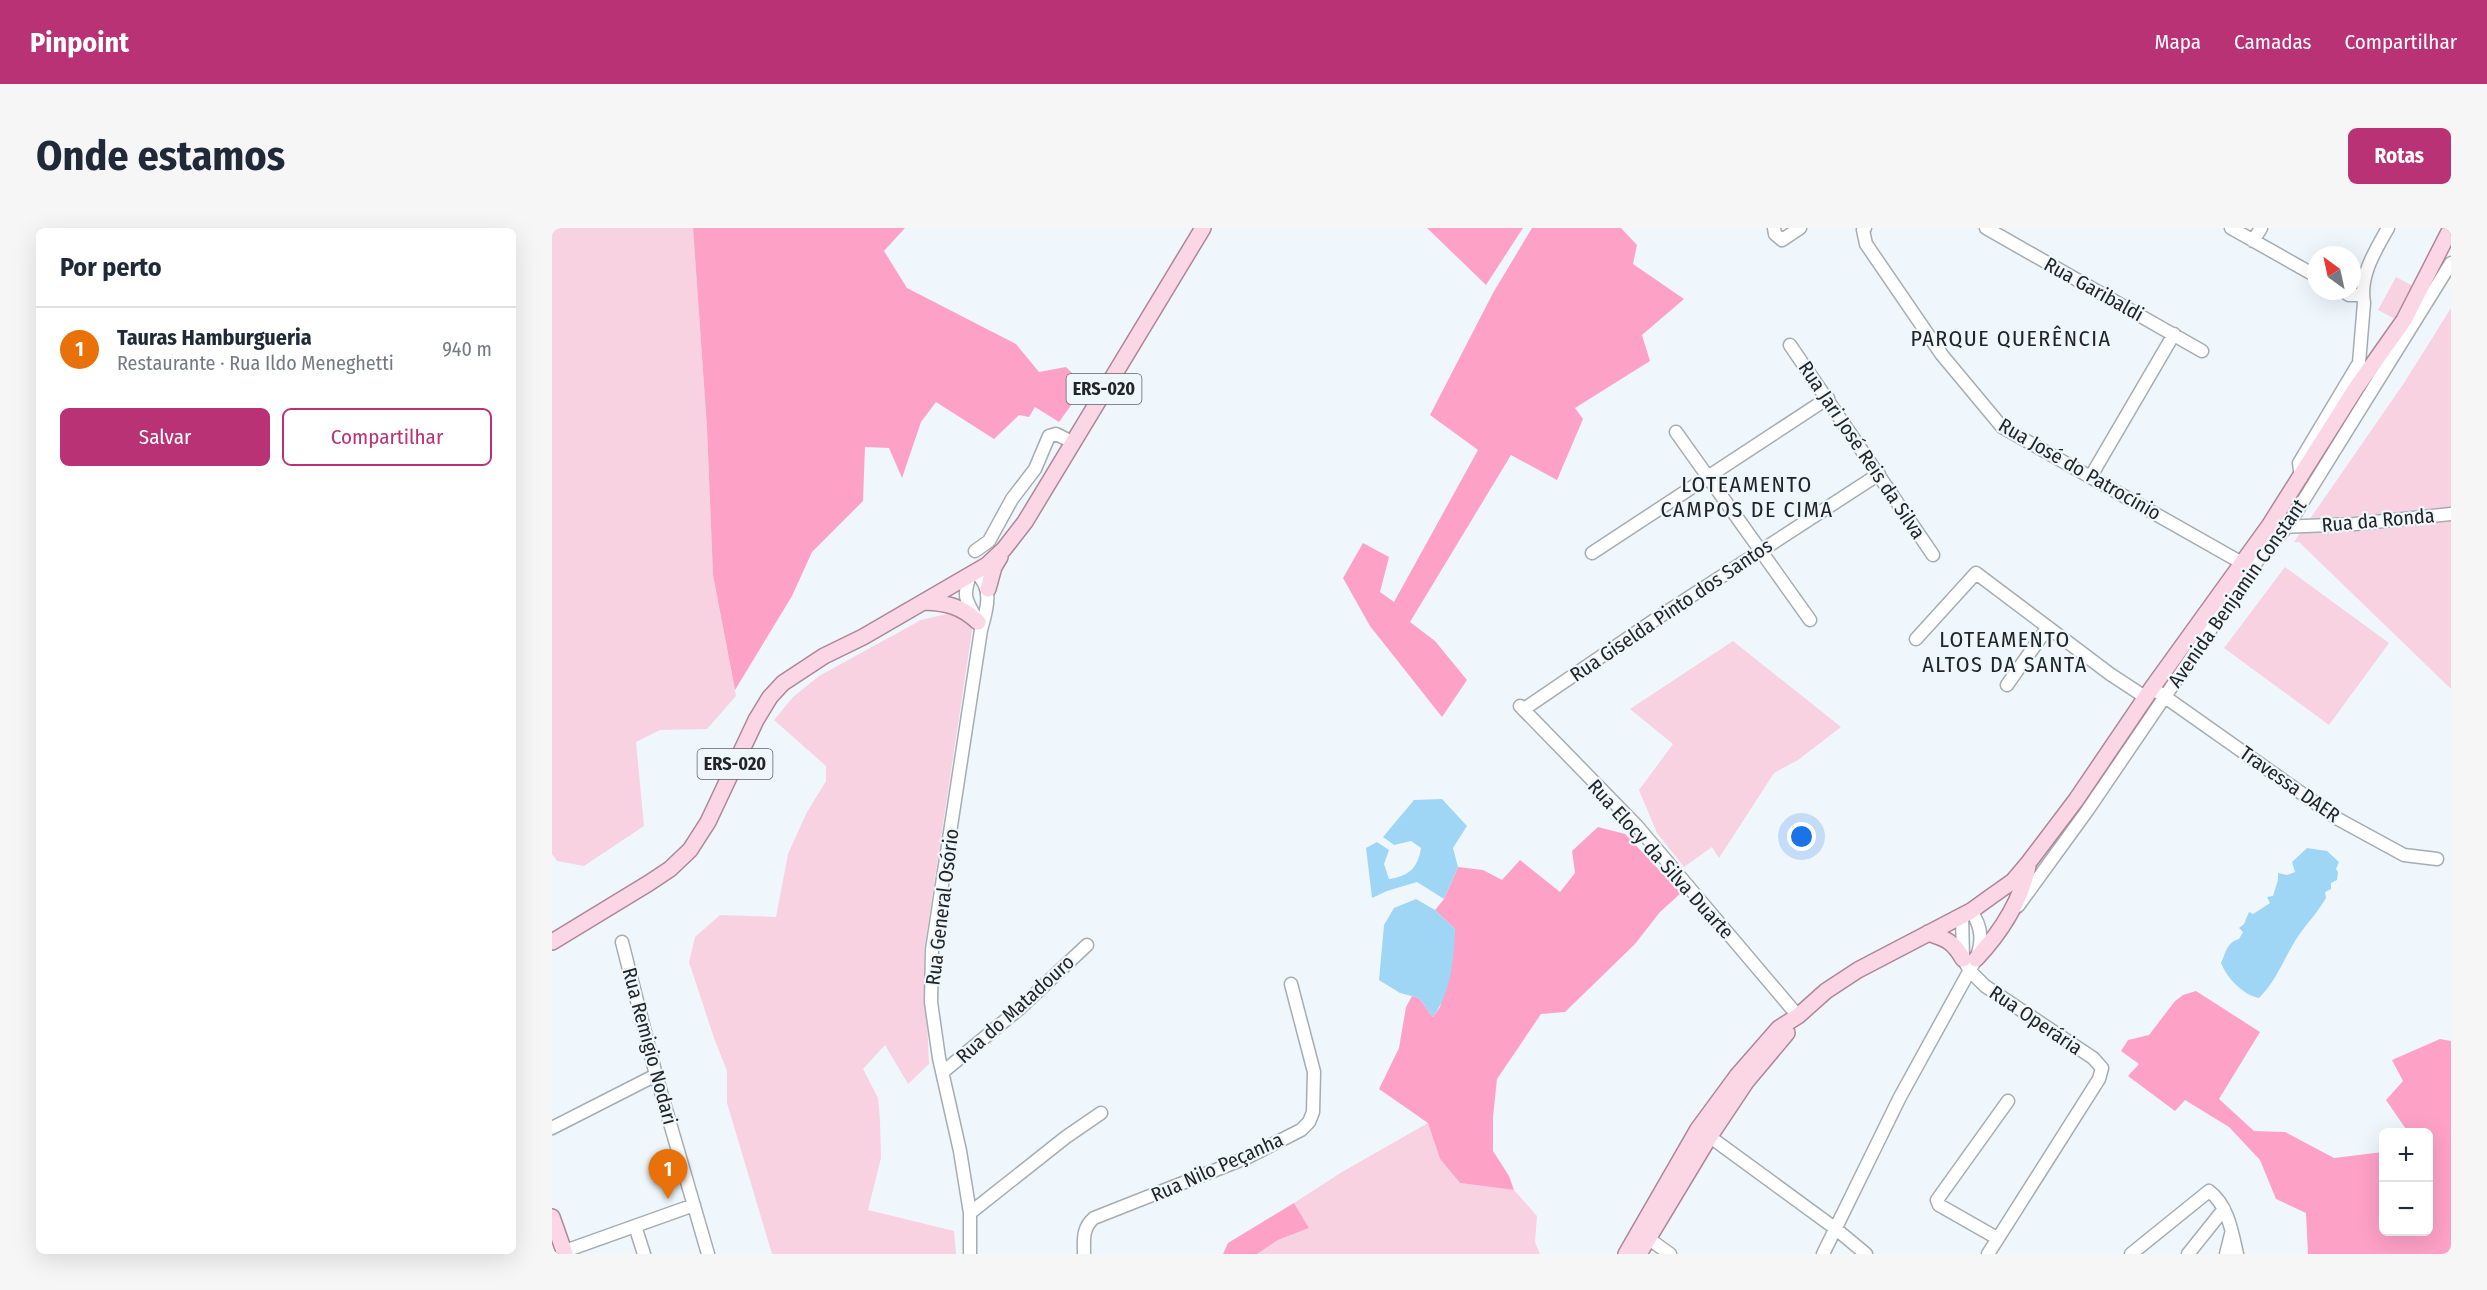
<!DOCTYPE html>
<html lang="pt">
<meta charset="utf-8">
<style>
:root{--surface:#fff;--page:#f6f6f7;--text:#1f2937;--muted:#747a83;--line:#e0e1e3;--accent:#b83275}
body{margin:0;font-family:"Fira Sans Condensed",sans-serif;background:var(--page);color:var(--text)}
.controls{position:absolute;right:18px;bottom:18px;display:grid;overflow:hidden;border-radius:9px;box-shadow:0 6px 24px #0002}
.controls button{width:54px;height:54px;display:grid;place-items:center;padding:0;border:0;border-bottom:2px solid var(--line);background:var(--surface);color:var(--text);font:30px sans-serif}
.compass{position:absolute;left:1755px;top:18px;width:54px;height:54px;border-radius:50%;background:var(--surface);box-shadow:0 6px 24px #0002;rotate:327deg}
.you{position:absolute;left:1250px;top:609px;width:21px;height:21px;margin:-15px;border:4px solid #fff;border-radius:50%;background:#1a73e8;box-shadow:0 0 0 9px #1a73e833}
.badge{display:grid;place-items:center;width:39px;height:39px;border-radius:50%;background:var(--accent);color:#fff;font-size:20px;font-weight:700}
.pin{position:absolute;translate:-50% -50px;filter:drop-shadow(0 2px 3px #0008)}
.pin::after{content:'';position:absolute;top:32px;width:21px;height:18px;background:inherit;clip-path:polygon(0 0,100% 0,50% 100%)}
.list{margin:0;padding:0;list-style:none}
h2{display:flex;justify-content:space-between;align-items:center;height:78px;margin:0;padding:0 24px;font-size:26px}
h2 small{font-size:20px;font-weight:400;color:var(--muted)}
.list li{display:grid;grid-template-columns:39px 1fr auto;gap:18px;align-items:center;box-sizing:border-box;height:84px;padding:0 24px;border-top:2px solid var(--line)}
.list b{display:block;font-size:22px;white-space:nowrap}
.list p{margin:0;font-size:20px;white-space:nowrap;color:var(--muted)}
.list em{font-size:20px;font-style:normal;color:var(--muted)}
.actions{display:flex;gap:12px;padding:18px 24px}
.actions a{flex:1;padding:14px 0;border:2px solid var(--accent);border-radius:9px;text-align:center;font-size:21px;color:var(--accent)}
.actions .main{background:var(--accent);color:#fff}
.map{position:relative;flex:none;width:1899px;height:1026px;overflow:hidden;border-radius:9px}
header{display:flex;align-items:center;gap:36px;box-sizing:border-box;height:84px;padding:0 30px;background:var(--accent);color:#fff}
header strong{font-size:28px}
nav{display:flex;gap:33px;margin-inline-start:auto;font-size:21px}
.intro{display:flex;align-items:center;justify-content:space-between;box-sizing:border-box;height:144px;padding:0 36px}
h1{margin:0;font-size:42px}
.button{padding:15px 27px;border-radius:9px;background:var(--accent);color:#fff;font-size:21px;font-weight:700}
main{display:flex;gap:36px;padding:0 36px}
aside{flex:1;background:var(--surface);border-radius:9px;box-shadow:0 6px 24px #0002}
.map>svg:first-child{display:block}
.green{fill:#f8d2e0}
.forest{fill:#fea1c7}
.water{fill:#9fd6f5}
.lines{fill:none;stroke-linecap:round;stroke-linejoin:round}
.minor-casing{stroke:#a5adb2;stroke-width:15}
.major-casing{stroke:#ae8797;stroke-width:18}
.minor{stroke:#fff;stroke-width:12}
.major{stroke:#fbd7e5;stroke-width:15}
.labels{text-anchor:middle;dominant-baseline:central;stroke-width:4.5;stroke-linejoin:round;paint-order:stroke}
.shield{fill:#eff7fc;stroke:#606467;stroke-width:1.5}
.shield-label{font-size:18px;font-weight:bold;fill:#222527}
.street-label{font-size:20px;fill:#222527;stroke:#eff7fc}
.quarter-label{font-size:22px;letter-spacing:1.5px;fill:#222527;stroke:#eff7fc}
</style>
<header>
<strong>Pinpoint</strong>
<nav><a>Mapa</a><a>Camadas</a><a>Compartilhar</a></nav>
</header>
<div class="intro"><h1>Onde estamos</h1><a class="button">Rotas</a></div>
<main>
<aside>
<h2>Por perto<small></small></h2>
<ul class="list">
<li><span class="badge" style="background:#e8710a">1</span><div><b>Tauras Hamburgueria</b><p>Restaurante · Rua Ildo Meneghetti</p></div><em>940 m</em></li>
</ul>
<div class="actions"><a class="main">Salvar</a><a>Compartilhar</a></div>
</aside>
<div class="map">
<svg width="1899" height="1026" viewBox="0 0 1899 1026">
<rect width="100%" height="100%" fill="#eff7fc"/>
<!-- green -->
<path class="green" d="M0,0H141L155,200L161,347L184,468L155,501L108,502L84,514L92,598L32,638L5,633L0,626Z
M1844,49L1863,59L1845,92L1826,82Z
M1899,80V461L1747,314H1742L1852,155Z
M1733,339L1837,415L1777,497L1672,420Z
M399,385L421,396L372,723L377,836L356,856L333,817L311,841L326,870L328,893L329,930L316,982L402,1003L404,1026H220L175,875V843L162,810L137,734L143,709L168,687L224,689L236,626L255,584L274,553V538L222,492L241,469L267,448L369,392Z
M1181,413L1289,499L1246,532L1222,545L1167,630L1160,619L1132,639L1105,605L1087,562L1121,516L1078,481Z
M876,895L888,931L908,955L962,962L985,988L983,1014L988,1026H705L726,1012L757,1000L742,975L790,944Z"/>
<!-- forest -->
<path class="forest" d="M141,0H353L332,23L355,60L464,116L487,144L514,139L533,158L507,194L483,179L477,189L467,187L442,211L384,174L369,194L350,250L337,220L313,219L311,273L260,324L240,368L183,462L161,347L155,200Z
M875,0H971L934,57Z
M980,0H1069L1085,17L1081,36L1132,71L1090,107L1098,133L1023,180L1031,191L1005,252L959,227L858,394L883,413L915,452L890,489L818,398L791,350L811,315L837,329L828,364L842,374L926,222L878,187L941,65Z
M1046,599L1073,606L1129,665L1108,684L1083,716L1013,784L989,786L945,851L941,889V923L957,948L962,962L908,955L888,931L876,895L827,861L847,820L854,779L860,768L867,770L881,789L888,779L903,701L883,682L892,671L906,639L931,642L950,652L968,632L1008,664L1023,645L1020,623Z
M1644,763L1708,804L1667,871L1702,903L1733,904L1782,930L1831,924L1832,1004H1876V904H1856L1834,872L1851,853L1840,832L1888,811L1899,813V1026H1756L1754,985L1724,971L1708,932L1677,899L1633,872L1623,883L1576,848L1587,836L1569,823L1576,812L1597,807L1623,773L1631,767Z
M742,975L757,1000L726,1012L705,1026H671L676,1015Z"/>
<!-- water -->
<path class="water" d="M890,571L915,598L901,620L906,639L892,671L865,654L835,663L820,670L814,620L825,614L837,622L832,636L837,651C857,648 866,640 869,620L859,613L842,617L831,609L862,572Z
M1755,620L1775,623L1787,634L1784,641L1786,644L1785,652L1779,655V661L1773,664L1774,670C1766,684 1756,694 1747,707C1732,729 1726,751 1707,770C1691,767 1675,750 1669,735C1674,725 1674,715 1687,711L1691,704L1687,700L1692,696L1697,684L1701,686L1718,675L1715,669L1721,668L1726,652V645L1735,647L1743,644L1740,634Z
M864,671L883,682L903,701C902,731 899,764 881,789L867,770L848,765L827,752L832,697L842,680Z"/>
<g class="lines">
<defs>
<path id="minor" d="M1222,0L1223,6L1230,12L1248,0
M1313,0L1311,2L1314,16L1390,127L1450,199L1690,335
M1434,0L1650,123
M1679,0L1764,48
M1701,13L1709,0
M1791,63L1797,67H1810
M1238,117L1381,327
M1805,159L1812,75C1807,48 1823,23 1836,0
M1124,204L1258,392
M1539,248L1622,106
M1749,250L1747,235L1805,138
M1730,299L1803,296L1899,286
M423,323L437,313L460,271L483,241L497,208L504,206L520,214
M1040,325L1276,170
M418,347C411,368 413,371 424,390
M1364,411L1424,345L1558,446L1593,469
M1455,457L1496,399
M1606,464L1786,591L1852,627L1885,631
M968,478L1085,598L1246,788
M972,481L1107,389L1327,246
M1466,678L1535,583L1712,323L1735,299L1899,35
M1410,687L1411,731L1418,743L1433,758L1541,830L1550,840L1547,851L1436,1026
M70,714L104,847L156,1026
M391,844L467,781L535,717
M0,900L104,847
M1150,903L1284,1001L1314,1026
M418,985L514,909L549,885
M83,998L92,1026
M1090,1006L1118,1026
M1445,1010L1387,977L1385,972L1456,873
M13,1023L142,977
M418,1026V985L408,923L387,830L379,774L380,722L429,402C435,381 442,360 423,344
M532,1026C532,1012 530,1000 542,990L694,930L749,902L757,894L761,884L762,844L739,756
M1271,1026L1348,869L1424,731C1431,713 1430,699 1419,683
M1579,1026L1657,963C1676,977 1680,1004 1685,1026
M1636,1026L1672,981
M1674,1026L1679,1006"/>
<path id="major" d="M436,361L442,339L448,329
M373,374C395,375 409,378 426,394
M1376,705C1394,711 1401,713 1411,731
M0,714L97,655L118,641L138,622L156,594L204,492L218,469L231,455L272,428L311,409L435,337L452,321L473,294L651,0
M1424,731C1449,704 1469,674 1476,638
M0,989L13,1026
M1074,1026L1146,901L1185,848L1227,800L1246,788L1274,763L1306,742L1419,683L1437,670L1461,653L1477,634L1524,572L1600,460L1717,298L1804,160L1852,92L1899,0
M1087,1026L1158,908L1194,854L1235,805"/>
</defs>
<!-- minor casing -->
<use href="#minor" class="minor-casing"/>
<!-- major casing -->
<use href="#major" class="major-casing"/>
<!-- minor -->
<use href="#minor" class="minor"/>
<!-- major -->
<use href="#major" class="major"/>
</g>
<g class="labels">
<!-- shield labels -->
<g class="shield">
<rect x="514.5" y="146" width="75" height="30" rx="4.5"/>
<rect x="145.5" y="521" width="75" height="30" rx="4.5"/>
</g>
<g class="shield-label">
<text x="552" y="161">ERS-020</text>
<text x="183" y="536">ERS-020</text>
</g>
<!-- street labels -->
<g class="street-label">
<text transform="translate(1542 61) rotate(29)">Rua Garibaldi</text>
<text transform="translate(1310 222) rotate(56)">Rua Jari José Reis da Silva</text>
<text transform="translate(1528 241) rotate(30)">Rua José do Patrocínio</text>
<text transform="translate(1826 292) rotate(-5)">Rua da Ronda</text>
<text transform="translate(1685 365) rotate(-55)">Avenida Benjamin Constant</text>
<text transform="translate(1119 382) rotate(-34)">Rua Giselda Pinto dos Santos</text>
<text transform="translate(1738 556) rotate(35)">Travessa DAER</text>
<text transform="translate(1109 631) rotate(48)">Rua Elocy da Silva Duarte</text>
<text transform="translate(390 679) rotate(-83)">Rua General Osório</text>
<text transform="translate(463 781) rotate(-42)">Rua do Matadouro</text>
<text transform="translate(1484 792) rotate(34)">Rua Operária</text>
<text transform="translate(98 818) rotate(75)">Rua Remigio Nodari</text>
<text transform="translate(665 939) rotate(-24)">Rua Nilo Peçanha</text>
</g>
<!-- quarter labels -->
<g class="quarter-label">
<text x="1459" y="110">PARQUE QUERÊNCIA</text>
<text x="1195" y="256">LOTEAMENTO<tspan x="1195" dy="25">CAMPOS DE CIMA</tspan></text>
<text x="1453" y="411">LOTEAMENTO<tspan x="1453" dy="25">ALTOS DA SANTA</tspan></text>
</g>
</g>
</svg>
<div class="controls">
<button>+</button>
<button>−</button>
</div>
<svg class="compass" viewBox="-18 -18 36 36"><path d="M0-13l5 13h-10z" fill="#e53935"/><path d="M0 13l5-13h-10z" fill="#747a83"/></svg>
<div class="you"></div>
<div class="pin badge" style="left:116px;top:971px;background:#e8710a">1</div>
</div>
</main>
